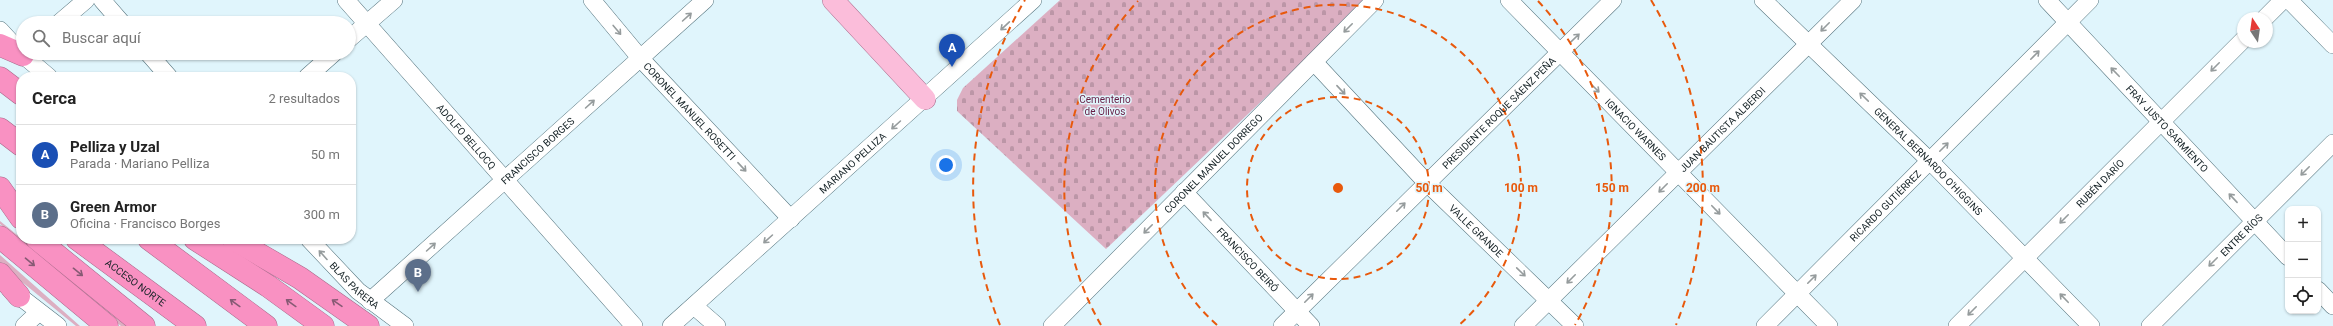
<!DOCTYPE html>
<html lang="es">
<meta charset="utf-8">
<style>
:root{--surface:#fff;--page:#f2f2f2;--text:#222;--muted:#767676;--line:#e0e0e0;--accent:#9c1465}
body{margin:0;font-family:Roboto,sans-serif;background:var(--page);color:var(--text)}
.controls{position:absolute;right:12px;bottom:12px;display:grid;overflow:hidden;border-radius:8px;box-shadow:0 1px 3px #0004}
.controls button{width:36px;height:36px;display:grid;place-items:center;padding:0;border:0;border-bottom:1px solid var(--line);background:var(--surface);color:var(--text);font:20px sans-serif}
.compass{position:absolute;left:2237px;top:12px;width:36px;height:36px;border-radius:50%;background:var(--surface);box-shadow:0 1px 3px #0004;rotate:347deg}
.you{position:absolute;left:946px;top:165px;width:14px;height:14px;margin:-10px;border:3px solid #fff;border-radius:50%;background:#1a73e8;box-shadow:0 0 0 6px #1a73e833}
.badge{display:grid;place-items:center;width:26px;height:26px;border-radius:50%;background:var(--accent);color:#fff;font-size:13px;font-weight:700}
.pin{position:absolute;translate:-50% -33px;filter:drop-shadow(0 1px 2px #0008)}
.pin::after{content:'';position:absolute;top:21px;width:14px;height:12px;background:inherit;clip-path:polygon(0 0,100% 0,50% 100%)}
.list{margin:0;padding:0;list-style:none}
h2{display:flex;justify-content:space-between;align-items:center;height:52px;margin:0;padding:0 16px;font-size:17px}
h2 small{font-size:13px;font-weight:400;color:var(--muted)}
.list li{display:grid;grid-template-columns:26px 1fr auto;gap:12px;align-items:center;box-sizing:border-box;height:60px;padding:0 16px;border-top:1px solid var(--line)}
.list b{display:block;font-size:15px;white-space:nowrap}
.list p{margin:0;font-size:13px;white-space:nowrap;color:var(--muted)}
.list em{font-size:13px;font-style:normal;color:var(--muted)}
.icon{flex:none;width:22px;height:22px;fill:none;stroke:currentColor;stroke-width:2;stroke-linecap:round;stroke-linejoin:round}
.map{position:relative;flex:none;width:2333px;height:326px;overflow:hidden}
.search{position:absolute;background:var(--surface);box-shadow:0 1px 3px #0004;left:16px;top:16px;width:340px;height:44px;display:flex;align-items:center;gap:10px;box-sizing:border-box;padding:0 14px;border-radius:22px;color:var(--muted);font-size:15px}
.panel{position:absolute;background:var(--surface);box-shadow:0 1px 3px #0004;left:16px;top:72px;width:340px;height:172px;border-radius:16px}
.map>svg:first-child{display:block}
.grass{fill:#dcafc2}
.cemetery{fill:url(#cemetery-stones)}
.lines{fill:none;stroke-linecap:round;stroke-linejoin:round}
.minor-casing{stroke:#56757f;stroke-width:18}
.major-casing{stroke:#a96a8b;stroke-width:22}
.highway-casing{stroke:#a96a8b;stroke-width:23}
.minor{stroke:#fff;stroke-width:17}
.major{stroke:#fbbdda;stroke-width:21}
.highway{stroke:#f991c2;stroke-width:22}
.oneway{stroke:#969c9d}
.oneway2{stroke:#875a74}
.ring{fill:none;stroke:#e8590c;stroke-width:2;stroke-dasharray:7 5}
.labels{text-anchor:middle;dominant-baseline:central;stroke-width:3;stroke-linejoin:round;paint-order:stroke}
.park-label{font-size:10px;fill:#661d44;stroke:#e0f5fc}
.street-label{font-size:10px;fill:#152226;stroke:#e0f5fc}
.centre{fill:#e8590c;stroke:#e0f5fc;stroke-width:2}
.ring-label{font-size:12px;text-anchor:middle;font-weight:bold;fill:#e8590c;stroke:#e0f5fc;stroke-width:3;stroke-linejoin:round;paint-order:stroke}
</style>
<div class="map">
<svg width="2333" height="326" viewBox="0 0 2333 326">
<defs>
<pattern id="cemetery-stones" width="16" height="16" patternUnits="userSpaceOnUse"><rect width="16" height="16" fill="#dcafc2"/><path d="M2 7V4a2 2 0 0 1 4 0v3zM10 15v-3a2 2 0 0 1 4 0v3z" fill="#bc96a7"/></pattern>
</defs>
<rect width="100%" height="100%" fill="#e0f5fc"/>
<!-- grass -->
<path class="grass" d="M0,221L129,326H121L0,224Z
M0,255L80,326H76L0,264Z"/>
<!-- cemetery -->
<path class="cemetery" d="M1060,0H1365L1308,57L1106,249L957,111V100L963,88Z"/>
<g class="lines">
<defs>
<g id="minor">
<path d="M102,0L122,23"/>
<path id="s1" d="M346,0L634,326"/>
<path id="s2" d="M592,0L641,59L791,219"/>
<path id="s3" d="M1509,0L1829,326"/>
<path id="s4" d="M1763,0L1930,161L2091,326"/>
<path id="s5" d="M2047,0L2288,257"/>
<path d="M2289,0L2333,45"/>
<path d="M2265,18L2283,0"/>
<path d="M59,23L86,0"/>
<path d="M0,30L23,55L49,77"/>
<path d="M349,39L394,0"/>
<path d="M148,53L169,77"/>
<path id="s6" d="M1314,62L1426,182L1575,326"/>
<path d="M307,77L334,53"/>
<path id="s7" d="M1184,192L1311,326"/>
<path id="s8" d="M309,239L358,291L405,326"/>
<path d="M10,289L58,326"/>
<path d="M2318,290L2333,306"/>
<path id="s9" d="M370,301L705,0"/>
<path d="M694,306L717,326"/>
<path d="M24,326L39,312"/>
<path id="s10" d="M671,326L1033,0"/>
<path id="s11" d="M1052,326L1375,0"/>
<path id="s12" d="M1282,326L1613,0"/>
<path id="s13" d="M1523,326L1853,0"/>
<path id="s14" d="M1765,326L2090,0"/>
<path id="s15" d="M1957,326L2243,40"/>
<path id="s16" d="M2150,326L2333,143"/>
</g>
<path id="major" d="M833,0L925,99"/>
<g id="highway">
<path d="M0,45L23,55"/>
<path d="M0,78L21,94"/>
<path d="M0,129L21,145"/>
<path d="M0,188L21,218"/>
<path d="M0,237L107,326"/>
<path d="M37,239L144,326"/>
<path id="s17" d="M77,239L195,326"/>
<path d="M149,239L266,326"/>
<path d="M195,239L268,286L323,326"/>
<path d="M233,239L300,278L368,326"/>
<path d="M0,274L19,296"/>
</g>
</defs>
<!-- minor casing -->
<use href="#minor" class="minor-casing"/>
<!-- major casing -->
<use href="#major" class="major-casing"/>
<!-- highway casing -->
<use href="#highway" class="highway-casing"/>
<!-- minor -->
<use href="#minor" class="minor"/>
<!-- major -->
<use href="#major" class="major"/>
<!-- highway -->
<use href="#highway" class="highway"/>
</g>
<!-- one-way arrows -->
<defs><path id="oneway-shaft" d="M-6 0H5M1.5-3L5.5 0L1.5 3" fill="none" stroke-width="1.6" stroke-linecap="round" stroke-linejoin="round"/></defs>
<g class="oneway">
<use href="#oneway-shaft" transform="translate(687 17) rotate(-42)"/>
<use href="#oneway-shaft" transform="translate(1005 26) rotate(137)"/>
<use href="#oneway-shaft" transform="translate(1825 27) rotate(135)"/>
<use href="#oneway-shaft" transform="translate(1348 28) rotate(135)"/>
<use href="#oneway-shaft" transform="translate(617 30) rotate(50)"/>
<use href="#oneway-shaft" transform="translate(1575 38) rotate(-44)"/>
<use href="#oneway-shaft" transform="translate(2035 55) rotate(-45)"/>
<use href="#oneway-shaft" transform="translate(2215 67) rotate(135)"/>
<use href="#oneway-shaft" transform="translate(2115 72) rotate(-134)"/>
<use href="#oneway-shaft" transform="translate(1595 88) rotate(45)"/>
<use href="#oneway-shaft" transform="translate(1341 90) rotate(47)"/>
<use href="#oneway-shaft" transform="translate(1864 97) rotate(-136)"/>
<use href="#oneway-shaft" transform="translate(590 104) rotate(-42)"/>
<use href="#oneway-shaft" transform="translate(896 125) rotate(138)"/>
<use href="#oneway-shaft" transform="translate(1944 147) rotate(-45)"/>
<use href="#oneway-shaft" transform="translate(742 167) rotate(47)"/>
<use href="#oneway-shaft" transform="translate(2305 171) rotate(135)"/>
<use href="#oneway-shaft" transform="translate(1663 188) rotate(135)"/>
<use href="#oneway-shaft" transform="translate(2233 198) rotate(-133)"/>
<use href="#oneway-shaft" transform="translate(1401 207) rotate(-45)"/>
<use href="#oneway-shaft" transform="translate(1716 210) rotate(46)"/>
<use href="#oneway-shaft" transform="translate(1207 216) rotate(-133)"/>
<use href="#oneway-shaft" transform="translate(2064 219) rotate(135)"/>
<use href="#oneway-shaft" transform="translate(1148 229) rotate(135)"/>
<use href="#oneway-shaft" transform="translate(768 239) rotate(138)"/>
<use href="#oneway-shaft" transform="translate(431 247) rotate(-42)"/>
<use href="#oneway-shaft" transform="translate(323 255) rotate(-132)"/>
<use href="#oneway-shaft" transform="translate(2213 262) rotate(135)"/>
<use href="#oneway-shaft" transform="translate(1521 272) rotate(44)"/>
<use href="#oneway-shaft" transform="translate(1571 279) rotate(135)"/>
<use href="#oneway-shaft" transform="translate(1812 279) rotate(-45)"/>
<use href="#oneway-shaft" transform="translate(1309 298) rotate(-45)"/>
<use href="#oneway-shaft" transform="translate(2064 298) rotate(-134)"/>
<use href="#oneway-shaft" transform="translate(1972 311) rotate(135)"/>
</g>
<g class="oneway2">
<use href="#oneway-shaft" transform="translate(30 262) rotate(40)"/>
<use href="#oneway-shaft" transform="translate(78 272) rotate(39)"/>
<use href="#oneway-shaft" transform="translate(235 303) rotate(-144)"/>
<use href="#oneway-shaft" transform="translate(291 303) rotate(-144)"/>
<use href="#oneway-shaft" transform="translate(337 303) rotate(-146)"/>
</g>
<!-- distance rings -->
<g class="ring">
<circle cx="1338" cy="188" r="91"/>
<path d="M1217 325A183 183 0 1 1 1459 325"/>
<path d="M1101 325A274 274 0 0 1 1138 1M1538 1A274 274 0 0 1 1575 325"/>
<path d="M1000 325A365 365 0 0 1 1025 0M1651 0A365 365 0 0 1 1676 325"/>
</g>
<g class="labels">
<!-- park labels -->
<g class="park-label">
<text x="1105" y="99">Cementerio<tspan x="1105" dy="12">de Olivos</tspan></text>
</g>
<!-- street labels -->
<g class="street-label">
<text stroke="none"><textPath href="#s2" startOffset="148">CORONEL MANUEL ROSETTI</textPath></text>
<text stroke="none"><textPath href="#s12" startOffset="304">PRESIDENTE ROQUE SÁENZ PEÑA</textPath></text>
<text stroke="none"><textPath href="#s5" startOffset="176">FRAY JUSTO SARMIENTO</textPath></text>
<text stroke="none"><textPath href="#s3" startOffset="181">IGNACIO WARNES</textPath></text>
<text stroke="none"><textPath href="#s13" startOffset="280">JUAN BAUTISTA ALBERDI</textPath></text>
<text stroke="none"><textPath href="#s1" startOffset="182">ADOLFO BELLOCQ</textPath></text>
<text stroke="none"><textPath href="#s9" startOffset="225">FRANCISCO BORGES</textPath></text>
<text stroke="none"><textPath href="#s4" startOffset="231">GENERAL BERNARDO O'HIGGINS</textPath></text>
<text stroke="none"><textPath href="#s10" startOffset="244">MARIANO PELLIZA</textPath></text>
<text stroke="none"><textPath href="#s11" startOffset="229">CORONEL MANUEL DORREGO</textPath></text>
<text stroke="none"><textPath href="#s15" startOffset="202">RUBÉN DARÍO</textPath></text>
<text stroke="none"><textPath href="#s14" startOffset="170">RICARDO GUTIÉRREZ</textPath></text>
<text stroke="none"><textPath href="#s6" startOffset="234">VALLE GRANDE</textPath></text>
<text stroke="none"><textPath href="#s16" startOffset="129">ENTRE RÍOS</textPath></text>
<text stroke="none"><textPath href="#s7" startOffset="93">FRANCISCO BEIRÓ</textPath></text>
<text stroke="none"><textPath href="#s17" startOffset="73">ACCESO NORTE</textPath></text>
<text stroke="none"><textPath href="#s8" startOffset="65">BLAS PARERA</textPath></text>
</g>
</g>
<circle cx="1338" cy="188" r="6" class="centre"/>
<g class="ring-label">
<text x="1429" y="192">50 m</text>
<text x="1521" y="192">100 m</text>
<text x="1612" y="192">150 m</text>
<text x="1703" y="192">200 m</text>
</g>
</svg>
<div class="controls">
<button>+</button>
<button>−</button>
<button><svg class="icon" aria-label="locate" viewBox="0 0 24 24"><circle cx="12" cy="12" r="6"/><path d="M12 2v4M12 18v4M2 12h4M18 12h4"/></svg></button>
</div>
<svg class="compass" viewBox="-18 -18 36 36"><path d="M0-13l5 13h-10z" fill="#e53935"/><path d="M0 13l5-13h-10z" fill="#767676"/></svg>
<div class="you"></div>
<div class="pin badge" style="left:952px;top:67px;background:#1a4fb4">A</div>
<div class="pin badge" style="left:418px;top:292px;background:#5c6f8a">B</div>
<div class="search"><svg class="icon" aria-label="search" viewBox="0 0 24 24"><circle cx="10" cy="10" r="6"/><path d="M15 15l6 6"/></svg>Buscar aquí</div>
<section class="panel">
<h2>Cerca<small>2 resultados</small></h2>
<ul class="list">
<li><span class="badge" style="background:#1a4fb4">A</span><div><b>Pelliza y Uzal</b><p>Parada · Mariano Pelliza</p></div><em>50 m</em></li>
<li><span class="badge" style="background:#5c6f8a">B</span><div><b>Green Armor</b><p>Oficina · Francisco Borges</p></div><em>300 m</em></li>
</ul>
</section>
</div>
